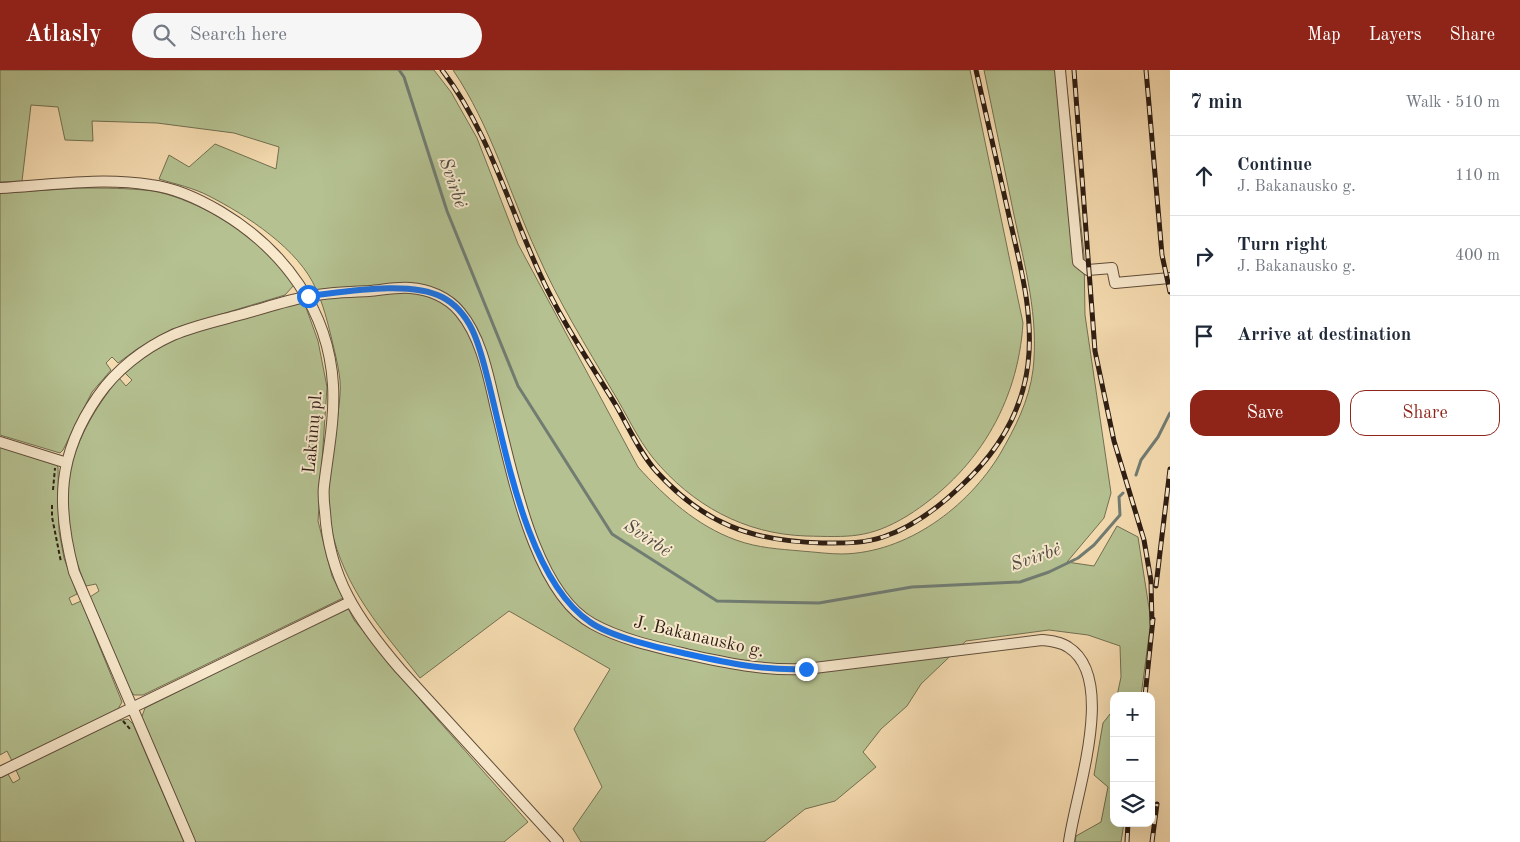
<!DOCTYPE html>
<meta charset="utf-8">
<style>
:root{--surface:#fff;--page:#f6f6f7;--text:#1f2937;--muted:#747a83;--line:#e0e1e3;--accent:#8f2418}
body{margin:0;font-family:"Old Standard TT",serif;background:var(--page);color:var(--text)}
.controls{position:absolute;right:15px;bottom:15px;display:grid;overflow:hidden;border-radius:10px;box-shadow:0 5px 20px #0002}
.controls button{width:45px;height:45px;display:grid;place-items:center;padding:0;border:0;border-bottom:1px solid var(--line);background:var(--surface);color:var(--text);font:25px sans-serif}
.stop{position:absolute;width:15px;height:15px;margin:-11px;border:4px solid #1a73e8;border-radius:50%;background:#fff}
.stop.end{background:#1a73e8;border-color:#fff;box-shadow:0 1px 5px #0008}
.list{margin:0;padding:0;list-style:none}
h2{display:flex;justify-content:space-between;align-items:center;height:65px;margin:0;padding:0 20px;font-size:21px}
h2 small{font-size:16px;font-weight:400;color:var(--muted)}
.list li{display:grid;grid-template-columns:32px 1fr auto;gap:15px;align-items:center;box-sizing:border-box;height:80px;padding:0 20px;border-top:1px solid var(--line)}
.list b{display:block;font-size:19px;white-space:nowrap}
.list p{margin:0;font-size:16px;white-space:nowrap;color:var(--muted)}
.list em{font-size:16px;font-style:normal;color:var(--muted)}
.actions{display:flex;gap:10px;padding:15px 20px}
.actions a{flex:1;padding:11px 0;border:1px solid var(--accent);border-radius:15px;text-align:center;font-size:18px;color:var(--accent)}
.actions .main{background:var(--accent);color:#fff}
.icon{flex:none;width:28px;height:28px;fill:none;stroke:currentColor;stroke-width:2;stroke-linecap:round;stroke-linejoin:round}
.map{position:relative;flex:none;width:1170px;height:772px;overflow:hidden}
header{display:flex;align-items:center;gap:30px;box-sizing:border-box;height:70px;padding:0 25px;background:var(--accent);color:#fff}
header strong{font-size:24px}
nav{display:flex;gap:28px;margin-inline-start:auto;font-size:18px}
.search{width:350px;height:45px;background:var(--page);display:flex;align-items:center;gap:12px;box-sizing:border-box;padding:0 18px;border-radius:28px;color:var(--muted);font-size:19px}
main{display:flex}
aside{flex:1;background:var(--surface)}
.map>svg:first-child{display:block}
.green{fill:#b5c191;stroke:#727052}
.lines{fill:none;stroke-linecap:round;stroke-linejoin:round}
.stream{stroke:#717c72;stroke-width:3}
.minor-casing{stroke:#604d3b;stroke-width:12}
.path{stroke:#2e1e14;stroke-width:2;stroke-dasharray:4 2.5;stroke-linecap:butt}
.minor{stroke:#f8e8cc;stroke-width:10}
.rail-casing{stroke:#2e1e14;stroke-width:5}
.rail{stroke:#f8e8cc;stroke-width:3;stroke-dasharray:9;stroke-linecap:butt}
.route{stroke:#1a73e8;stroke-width:6}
.labels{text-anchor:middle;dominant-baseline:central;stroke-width:4;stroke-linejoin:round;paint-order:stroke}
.street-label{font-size:18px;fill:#2e1e14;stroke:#f8e8cc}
.water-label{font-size:19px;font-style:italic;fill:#4f4d43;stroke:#f8e8cc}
</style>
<header>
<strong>Atlasly</strong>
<div class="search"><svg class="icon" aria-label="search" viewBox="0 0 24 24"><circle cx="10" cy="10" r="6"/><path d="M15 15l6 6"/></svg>Search here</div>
<nav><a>Map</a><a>Layers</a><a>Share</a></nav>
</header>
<main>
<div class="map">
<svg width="1170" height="772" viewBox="0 0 1170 772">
<rect width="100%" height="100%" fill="#f5dbb0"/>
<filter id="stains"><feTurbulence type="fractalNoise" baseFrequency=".004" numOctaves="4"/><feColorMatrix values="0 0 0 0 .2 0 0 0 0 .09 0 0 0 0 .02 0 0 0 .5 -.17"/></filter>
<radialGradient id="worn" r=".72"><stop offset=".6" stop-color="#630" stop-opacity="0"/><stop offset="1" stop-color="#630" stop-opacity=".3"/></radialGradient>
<!-- green -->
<path class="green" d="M0,0H434L451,22L477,68L518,174L638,397C665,427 697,456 736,470C758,478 779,479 801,481C815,482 829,484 842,484C907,483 968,437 1000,384C1015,358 1029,331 1033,300C1039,247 1025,197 1014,145C1004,97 994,48 984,0H1065L1084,185L1085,245L1111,423L1104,448L1067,492L1094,496L1117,456L1138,467L1151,551L1141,626H1117L1121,607L1120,576L1088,565L1049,560L966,571L921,614L907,636L881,659L863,682L876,697L835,731L805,739L764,772H581L573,759L602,717L574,659L610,599L509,541L420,608C382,560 344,519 331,457C322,414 337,368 340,325C342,307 335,284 331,266C327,250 323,234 316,219C299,179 246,145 209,126C194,118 175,114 159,109L169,85L189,97L215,74L276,99L279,77L234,63L157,53L92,51L93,71L65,70L58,37L31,35L22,111L0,112Z
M453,0H970L1023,253C1018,334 976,403 907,446C869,469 848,467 806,466C744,464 692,435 653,388C637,368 626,343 613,322C586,276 558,231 537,183C509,122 491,56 453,0Z
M80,118C104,118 129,118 153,121C188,127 239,155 264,180C275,191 285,203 295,214L285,225L172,259L137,279L118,293L112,287L106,293L111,300L92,322L63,380L60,383L0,365V123Z
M304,232L318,271L327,317L318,451L332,506L343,528L143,625H134L129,619L90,527L99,521L96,514L86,516C51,435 65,375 119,308L126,316L132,310L125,303C172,258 243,248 304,232Z
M0,377L56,395L58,397L59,461L64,488L77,524L69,528L72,535L81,531L122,632L118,639L12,691L7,681L0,685Z
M348,538L354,550L423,633L528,752L504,772H194L141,649L145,638Z
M1114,639V753H1124L1121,772H1075L1076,766L1101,752L1108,717L1094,705L1103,653Z
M128,649L133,654L184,772H0V708L8,704L13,713L20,709L16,700L117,651Z"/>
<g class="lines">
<!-- stream -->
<path class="stream" d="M399,0L404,7L447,141L518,316L612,464L717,531L819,533L912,517L1020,512L1049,502L1078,488L1094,475L1120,445L1119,427L1123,423
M1136,405L1141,390L1158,367L1170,343"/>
<defs>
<path id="minor" d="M1060,0L1078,192L1088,200L1112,198L1115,213L1170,208
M0,118C49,115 102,107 151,115C176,118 199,129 221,142C283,179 329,240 333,315C335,349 328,382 324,416C323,424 324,434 325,442C329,508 358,550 400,599L558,772
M0,372L67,393
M0,702L350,532
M190,772L74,502C56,435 57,385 98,326C116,300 144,278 173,265C194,256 217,251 239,245C262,239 284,231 306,227C327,222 349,222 369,221C382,220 396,217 410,218C428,219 448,227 460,242C485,272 490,318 500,355C514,412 537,524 593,554C620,569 656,577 686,584C726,593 764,601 806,599L1042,570C1051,571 1061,572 1068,577C1118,608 1075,725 1069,772"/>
</defs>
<!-- minor casing -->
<use href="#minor" class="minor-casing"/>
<!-- path -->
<path class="path" d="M53,420L55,398
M52,435V447L61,492
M123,651L130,659"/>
<!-- minor -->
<use href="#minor" class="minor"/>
<defs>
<path id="rail" d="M442,0C488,60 508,134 539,202C560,249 590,293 617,337C629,358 640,383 656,401C704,454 751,471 822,473C843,473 862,474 883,467C913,457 938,438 961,416C997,383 1022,343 1028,294C1034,243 1020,195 1009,146C998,97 987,49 976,0
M1074,0L1095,281L1114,371L1144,470L1151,511L1152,555
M1146,0L1162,185L1170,222
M1156,516L1170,399
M1145,626L1153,549
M1127,772L1128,753
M1152,772L1157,734"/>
</defs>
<!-- rail casing -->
<use href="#rail" class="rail-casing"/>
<!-- rail -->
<use href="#rail" class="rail"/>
</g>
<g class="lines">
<!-- route -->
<path class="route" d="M308,226C345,222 409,210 442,227C473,243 480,279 488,310C506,381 527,509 590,552C609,566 658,578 683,583C724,592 763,601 806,599"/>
</g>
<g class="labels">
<!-- street labels -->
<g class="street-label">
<text transform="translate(313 362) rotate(-85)">Lakūnų pl.</text>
<text transform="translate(699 567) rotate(13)">J. Bakanausko g.</text>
</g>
<!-- water labels -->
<g class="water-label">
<text transform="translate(452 113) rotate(71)">Svirbė</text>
<text transform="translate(647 469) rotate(34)">Svirbė</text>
<text transform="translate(1036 488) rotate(-19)">Svirbė</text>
</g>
</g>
<rect width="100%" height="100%" filter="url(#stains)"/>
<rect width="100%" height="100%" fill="url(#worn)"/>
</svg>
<div class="controls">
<button>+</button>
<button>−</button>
<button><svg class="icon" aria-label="layers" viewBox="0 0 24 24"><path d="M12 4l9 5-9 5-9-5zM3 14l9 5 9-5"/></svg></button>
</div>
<div class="stop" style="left:308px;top:226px"></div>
<div class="stop end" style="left:806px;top:599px"></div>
</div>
<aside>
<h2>7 min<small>Walk · 510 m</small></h2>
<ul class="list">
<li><svg class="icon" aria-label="ahead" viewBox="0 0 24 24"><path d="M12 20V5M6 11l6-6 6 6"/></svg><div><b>Continue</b><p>J. Bakanausko g.</p></div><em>110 m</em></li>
<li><svg class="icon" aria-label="right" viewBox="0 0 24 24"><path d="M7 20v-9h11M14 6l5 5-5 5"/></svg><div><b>Turn right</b><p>J. Bakanausko g.</p></div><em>400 m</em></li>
<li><svg class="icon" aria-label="arrive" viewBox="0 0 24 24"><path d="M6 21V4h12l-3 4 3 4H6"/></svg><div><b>Arrive at destination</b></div></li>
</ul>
<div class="actions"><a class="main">Save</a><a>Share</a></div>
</aside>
</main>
